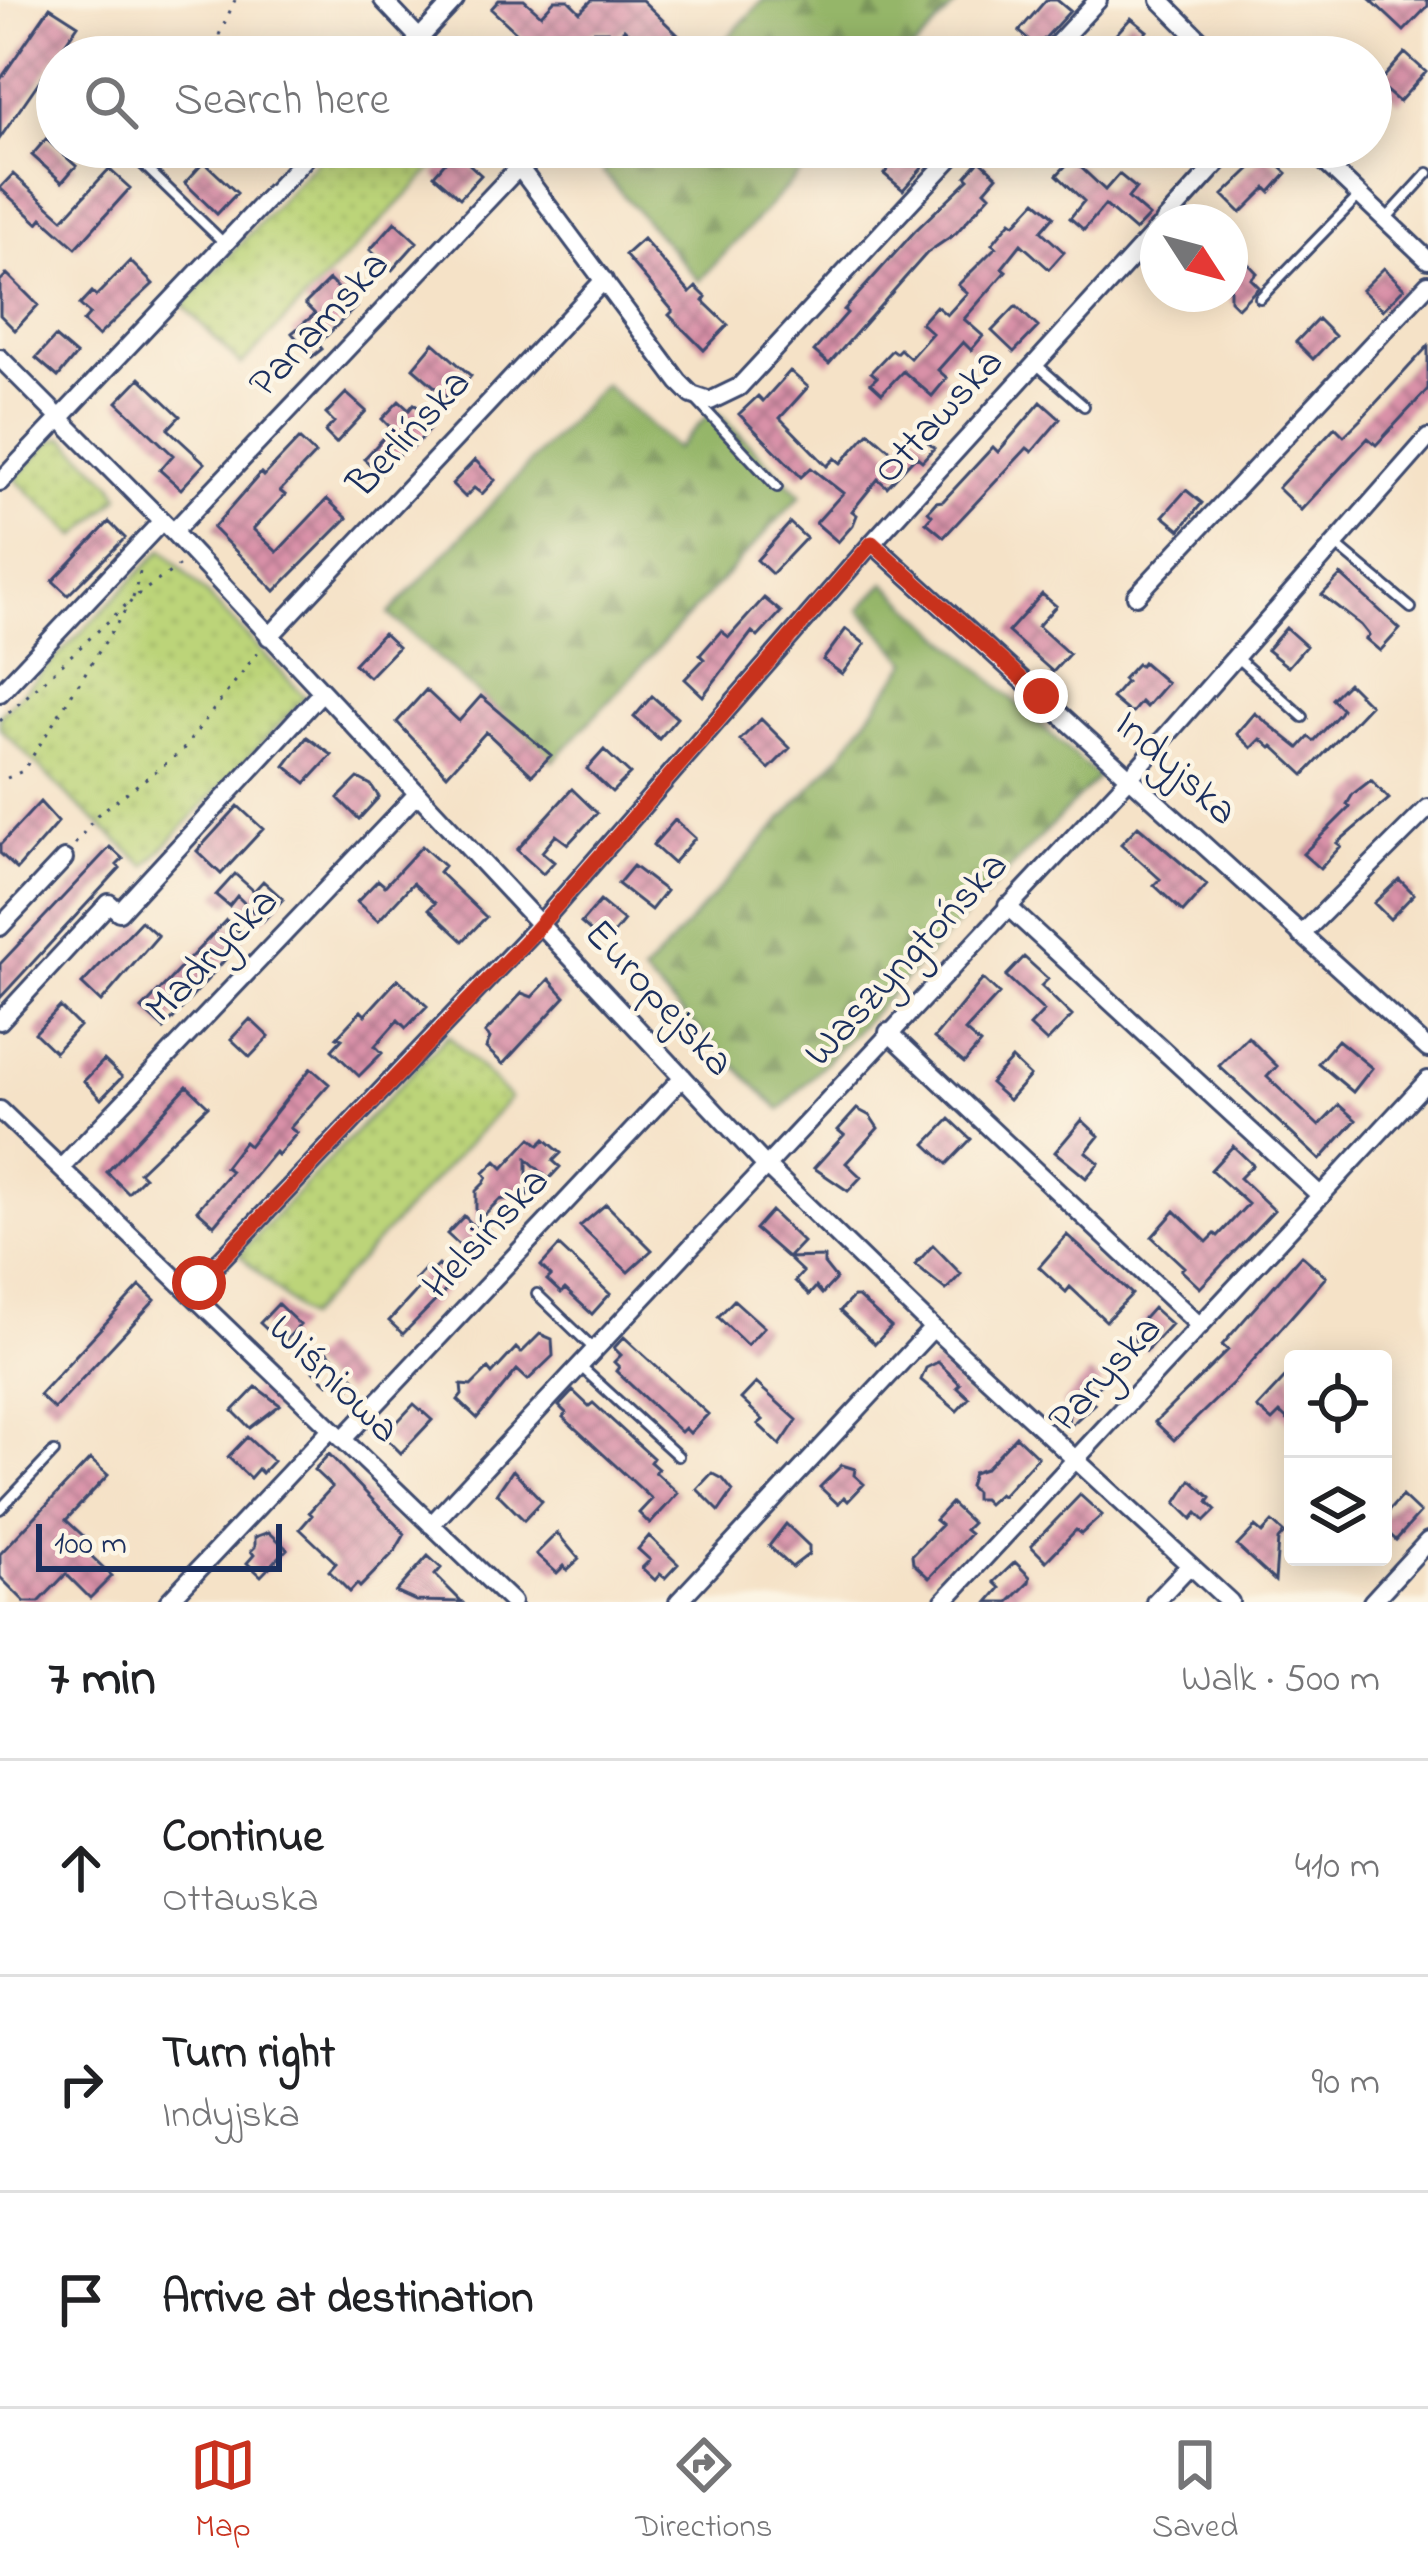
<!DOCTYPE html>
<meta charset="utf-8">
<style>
:root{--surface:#fff;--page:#f2f2f2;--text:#202124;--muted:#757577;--line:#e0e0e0;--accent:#c8321e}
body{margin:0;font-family:"Indie Flower",sans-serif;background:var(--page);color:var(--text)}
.controls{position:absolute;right:36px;bottom:36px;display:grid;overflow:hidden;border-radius:12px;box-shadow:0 6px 30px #0003}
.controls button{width:108px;height:108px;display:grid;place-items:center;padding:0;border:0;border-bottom:3px solid var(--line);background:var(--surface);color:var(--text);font:60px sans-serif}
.compass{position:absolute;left:1140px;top:204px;width:108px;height:108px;border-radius:50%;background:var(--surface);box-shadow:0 6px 30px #0003;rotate:126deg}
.scale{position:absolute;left:36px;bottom:30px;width:246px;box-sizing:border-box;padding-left:12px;border:6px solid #1b2f5e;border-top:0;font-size:33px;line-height:42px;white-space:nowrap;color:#1b2f5e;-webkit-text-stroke:9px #fcf5e5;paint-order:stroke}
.stop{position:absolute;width:36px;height:36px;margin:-27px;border:9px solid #c8321e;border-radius:50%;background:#fff}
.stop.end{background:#c8321e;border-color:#fff;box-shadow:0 3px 12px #0008}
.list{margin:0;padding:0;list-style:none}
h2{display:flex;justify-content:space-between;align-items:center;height:156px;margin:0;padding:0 48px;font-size:51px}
h2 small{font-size:39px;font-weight:400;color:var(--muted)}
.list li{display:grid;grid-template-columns:78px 1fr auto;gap:36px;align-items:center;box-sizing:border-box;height:216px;padding:0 48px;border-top:3px solid var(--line)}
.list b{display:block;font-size:45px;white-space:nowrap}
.list p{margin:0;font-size:39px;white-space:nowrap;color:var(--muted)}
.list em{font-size:39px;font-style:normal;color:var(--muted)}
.icon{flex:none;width:66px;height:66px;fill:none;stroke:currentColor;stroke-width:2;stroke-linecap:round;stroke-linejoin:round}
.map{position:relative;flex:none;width:1428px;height:1602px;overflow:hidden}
.search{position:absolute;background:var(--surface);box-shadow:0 6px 30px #0003;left:36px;right:36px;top:36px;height:132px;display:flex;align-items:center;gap:30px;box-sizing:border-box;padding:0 42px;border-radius:66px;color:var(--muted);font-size:45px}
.sheet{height:804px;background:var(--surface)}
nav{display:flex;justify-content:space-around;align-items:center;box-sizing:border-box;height:168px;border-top:3px solid var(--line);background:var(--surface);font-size:33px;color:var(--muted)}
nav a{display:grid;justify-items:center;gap:6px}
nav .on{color:var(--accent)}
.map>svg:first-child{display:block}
.green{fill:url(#green-dots);stroke:#6c826c;stroke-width:3}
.forest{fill:url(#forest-firs);stroke:#587264;stroke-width:3}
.building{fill:url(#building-cross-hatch)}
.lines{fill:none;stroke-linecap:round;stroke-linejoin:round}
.lane-casing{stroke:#3c4a6e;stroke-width:14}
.street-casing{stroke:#3c4a6e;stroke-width:22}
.path{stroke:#3c4a6e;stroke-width:3;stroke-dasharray:3 9;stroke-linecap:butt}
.lane{stroke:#fff;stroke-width:8}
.street{stroke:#fff;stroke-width:16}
.route{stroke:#c8321e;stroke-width:15}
.labels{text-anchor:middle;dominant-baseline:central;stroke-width:9;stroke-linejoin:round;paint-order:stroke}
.street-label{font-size:42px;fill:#1b2f5e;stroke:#fcf5e5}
</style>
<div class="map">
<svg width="1428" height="1602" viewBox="0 0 1428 1602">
<defs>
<pattern id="green-dots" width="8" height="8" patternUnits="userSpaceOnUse" patternTransform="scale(3)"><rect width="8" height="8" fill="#bcd479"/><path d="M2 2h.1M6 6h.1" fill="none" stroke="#a1b66b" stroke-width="1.8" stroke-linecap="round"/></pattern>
<pattern id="forest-firs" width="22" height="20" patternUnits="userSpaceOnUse" patternTransform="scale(3)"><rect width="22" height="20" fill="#95b669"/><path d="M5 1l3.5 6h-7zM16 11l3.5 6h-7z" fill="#79945a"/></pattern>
<pattern id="building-cross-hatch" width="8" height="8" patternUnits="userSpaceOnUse" patternTransform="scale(3)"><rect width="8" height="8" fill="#d991a8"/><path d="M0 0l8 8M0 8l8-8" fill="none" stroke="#af778c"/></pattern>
</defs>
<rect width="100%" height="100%" fill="#fcf5e5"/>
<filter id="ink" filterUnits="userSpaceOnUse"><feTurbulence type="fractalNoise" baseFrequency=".00833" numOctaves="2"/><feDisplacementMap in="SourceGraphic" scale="24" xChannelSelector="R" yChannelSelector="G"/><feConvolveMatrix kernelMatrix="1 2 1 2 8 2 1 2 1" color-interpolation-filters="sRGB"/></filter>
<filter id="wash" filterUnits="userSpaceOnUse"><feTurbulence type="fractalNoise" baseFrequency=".004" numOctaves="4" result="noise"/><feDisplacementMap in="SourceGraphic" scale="48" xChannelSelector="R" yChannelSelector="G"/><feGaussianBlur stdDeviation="2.7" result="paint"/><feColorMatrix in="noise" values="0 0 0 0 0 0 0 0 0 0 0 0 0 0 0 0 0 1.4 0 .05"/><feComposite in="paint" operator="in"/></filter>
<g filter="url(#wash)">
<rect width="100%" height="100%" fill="#f5e2c7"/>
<!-- green -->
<path class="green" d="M330,147H454L241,365L183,305Z
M64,437L112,483L120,496L77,537L15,479L49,442Z
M163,549L305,697L146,866L74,802L0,728V715Z
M448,1035L510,1098L306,1318L239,1254Z"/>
<!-- forest -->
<path class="forest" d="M763,0H960L907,57H710Z
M626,147H824L699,281L603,172Z
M604,384L676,449L714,409L801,495L553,761L389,614Z
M885,583L1098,777L780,1110L643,974L842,753L908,662L860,609Z"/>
<g id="blocks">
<!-- building -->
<path class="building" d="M499,0H524L541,15L555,0H568L580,12L592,0H642L679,36L654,57L624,29L616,39L608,31H594L584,42V57H543L491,9Z
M1046,0H1057L1070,11L1037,47L1019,31Z
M1371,0H1428V6L1404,31Z
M50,7L78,25L0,138V80Z
M1131,18L1147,31L1132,49L1130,47L1120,57H1095Z
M1405,53L1426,72L1399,102L1378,84Z
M46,139L76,166L62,182L32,155Z
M906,147H914L929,160L903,190L884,174Z
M455,151L481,175L460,198L434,175Z
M1266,154L1287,173L1270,192L1266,188L1241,213L1223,195Z
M1072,159L1105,190L1119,174L1136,188L1128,198L1149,216L1135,231L1105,205L1084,230L1070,218L1084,201L1057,175Z
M980,160L997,176L985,190L990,195L956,233L927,253L829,364L814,351L847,313L844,310L915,231L969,179L966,176Z
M204,162L237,193L217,214L185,183Z
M109,169L130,188L76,248L42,218L38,223L0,188L13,174L63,219Z
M1036,201L1054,216L1041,231L1064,252L1049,269L1021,244L1002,268L1006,271L964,319L983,336L971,350L963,342L938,370L947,378L932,396L903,371L882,393L871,383L877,377L871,372L892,350L896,353L900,349L910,358L932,333L921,323L936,306L947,315L967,293L958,285L996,247L992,244L1011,221L1015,224Z
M395,222L417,242L392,270L370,250Z
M643,239L690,293L696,287L706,297L703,301L728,325L704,350L669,315L673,311L625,255Z
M1244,259L1257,273L1251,279L1259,287L1238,308L1230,300V273Z
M130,261L153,284L98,336L83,322L90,314L80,305L92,292L96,296Z
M1384,268L1404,288L1383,310L1362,290Z
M7,274L38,305L15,330L0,315V281Z
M329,280L356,307L318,344L322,349L312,357L292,333L315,314L305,304Z
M1016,306L1038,327L1014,352L992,331Z
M1318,319L1335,336L1313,359L1296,342Z
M55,337L76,355L58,377L36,358Z
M434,343L471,376L450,400L413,368Z
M1428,346V389L1376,445L1368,438L1301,510L1278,488L1335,427L1344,436L1362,418Z
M790,371L808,387L780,418L827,466L835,458L841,463L869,432L893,453L914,430L934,448L922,461L916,456L887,487L878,479L852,511L857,515L853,525L838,542L816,523L843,493L811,468L801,477L739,414L758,396L763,401Z
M140,378L180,416L168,429L205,463L181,489L160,470L173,455L117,402Z
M346,393L366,411L336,443L325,432L334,422L326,414Z
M399,401L409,410L414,404L435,423L413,448L409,445L381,474L364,459L392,429L382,419Z
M1041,402L1060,419L1032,452L1027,448L944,537L926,522L932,515L928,511L936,502L943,501L993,447L998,452Z
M299,439L315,454L280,491L285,495L253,529L277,552L327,499L347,518L275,591L213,528L261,473L264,476Z
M475,460L495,480L482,494L474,488L465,497L452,484Z
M1186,490L1202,503L1180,530L1163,516Z
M109,522L125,538L68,595L53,581Z
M790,523L806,538L772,574L757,560Z
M1341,575L1400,629L1380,651L1366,639L1369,635L1361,625L1322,595Z
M1042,594L1056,606L1038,626L1069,654L1053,672L1008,632Z
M764,598L781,612L758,637L752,632L703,696L685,679L704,659L700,655L721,631L729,637Z
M1286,628L1306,646L1288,667L1267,650Z
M846,629L865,644L842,674L823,660Z
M383,633L398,647L369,677L354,664Z
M1143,662L1167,683L1146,707L1141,702L1131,714L1112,698L1126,682L1123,679L1137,664L1140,666Z
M1348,683L1370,705L1304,775L1273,746L1271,748L1261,739L1252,748L1237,734L1255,713L1299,748L1309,737L1314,741L1340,713L1342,709L1332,699Z
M426,690L459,721L481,696L551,755L532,775L486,732L447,775L397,722Z
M652,696L677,718L659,739L634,717Z
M761,719L790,748L769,769L740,740Z
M307,737L332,755L306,783L285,766Z
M604,750L630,774L612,792L587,769Z
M358,778L371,785L379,797L359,819L338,798Z
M1371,780L1389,799L1337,843L1341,846L1320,869L1303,854L1350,807L1347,804L1353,794Z
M572,789L597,813L568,844L556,835L542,852L554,862L543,874L517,850Z
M40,802L58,822L17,869L0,853V845Z
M238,806L263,829L221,874L197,851Z
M675,820L695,838L673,863L653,845Z
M1138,826L1207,885L1183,912L1154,885L1160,879L1121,844Z
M422,846L444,866L439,872L486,917L463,941L429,909L435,903L413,883L378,921L357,902L378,880L385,886Z
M110,847L123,859L117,865L120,868L0,998V964Z
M633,866L666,891L651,910L618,884Z
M235,874L254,891L263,881L283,899L263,921L237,896L229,906L216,895Z
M1399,879L1414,894L1390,919L1374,903Z
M600,901L624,921L605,944L581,923Z
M226,920L245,937L164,1029L142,1009Z
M141,921L158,936L101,1002L82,984Z
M1024,957L1048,979L1041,986L1072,1016L1047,1042L1030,1026L1044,1011L1006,976Z
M398,979L427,1006L406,1028L398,1020L375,1046L382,1053L359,1076L332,1050L342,1039L337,1037L361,1011L365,1015Z
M549,979L565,997L503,1064L486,1048L490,1038L485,1033L522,993L532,997Z
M983,979L999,994L965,1031L980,1044L964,1063L934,1038Z
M60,1007L79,1026L55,1052L35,1033Z
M250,1019L269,1037L250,1057L231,1039Z
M1248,1037L1277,1066L1267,1077L1319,1126L1339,1105L1356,1120L1320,1160L1219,1066Z
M1338,1040L1372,1068L1353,1092L1318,1063Z
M1012,1059L1030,1076L1009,1100L990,1083Z
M104,1060L122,1077L101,1099L84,1081Z
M311,1068L329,1084L290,1128L297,1133L278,1155L275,1152L214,1225L197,1210L231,1171L225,1167L244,1142L249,1146Z
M187,1086L208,1106L139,1172L144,1177L128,1193L107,1172Z
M857,1109L870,1116L878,1128L846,1163L861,1177L848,1191L814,1168L844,1135L838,1130Z
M950,1119L971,1139L947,1164L926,1144Z
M1082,1120L1099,1136L1086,1152L1099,1163L1086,1178L1055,1152Z
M531,1138L539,1145L545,1139L561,1153L553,1161L560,1167L549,1179L527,1159V1195L518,1205L511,1198L499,1200L478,1221L492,1233L471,1256L447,1234L464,1216L476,1228V1191L484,1183L487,1177L484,1173L496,1161L503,1168Z
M1233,1146L1253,1165L1240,1178L1274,1210L1200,1288L1181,1270L1184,1267L1152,1237L1175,1211L1207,1242L1215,1234L1218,1236L1248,1204L1211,1170Z
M606,1204L652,1250L628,1272L580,1226Z
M771,1211L803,1242L788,1258L755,1229Z
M1067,1235L1132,1294L1106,1321L1070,1287L1066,1292L1039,1267Z
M933,1245L961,1274L946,1290L915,1265Z
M559,1246L610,1294L592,1314L565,1289L561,1293L547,1280L551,1276L541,1266Z
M1301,1255L1326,1277L1235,1381L1174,1440L1155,1422L1228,1350L1222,1345Z
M824,1257V1264L836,1279L822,1294L816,1287L809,1295L795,1281L803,1272L788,1258Z
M438,1265L455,1281L403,1334L389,1321L421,1286L415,1280L426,1268L430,1273Z
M140,1286L155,1300L54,1409L39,1395Z
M853,1297H858L891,1327L875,1344L840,1311Z
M734,1300L764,1327L747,1345L718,1317Z
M278,1304L300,1325L282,1344L260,1323Z
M1153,1308L1171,1324L1146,1351L1129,1335Z
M540,1334L552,1339L553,1356L528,1380L517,1370L477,1418L458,1400L462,1395L461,1385L471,1386L488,1369L492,1374L516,1348L521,1353Z
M624,1337L708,1414L690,1433L685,1428L681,1432L616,1371L619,1367L614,1362L621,1355L614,1348Z
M322,1347L357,1381L345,1393L332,1381L328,1384L306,1363Z
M938,1362L960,1384L957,1387L969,1398L957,1411L921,1380L926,1368Z
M1293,1369V1425L1280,1413L1272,1421L1257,1408Z
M1090,1373L1102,1383L1088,1400L1094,1404L1068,1428L1069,1411L1061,1404Z
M756,1383L797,1420L780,1445L758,1424L763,1420L741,1399Z
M256,1387L280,1405L250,1428L233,1411Z
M573,1391L589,1406L593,1403L653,1458L650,1462L658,1469L655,1472L678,1493L650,1524L639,1513L652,1499L563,1417L566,1413L559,1406Z
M414,1404L432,1420L401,1453L384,1436Z
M1016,1436L1038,1457L1002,1496L999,1494L988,1504L983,1499H975V1492L969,1486L973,1473L985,1469Z
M247,1437L273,1461L262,1473L258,1469L250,1478L228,1457Z
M329,1454L405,1534L395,1551L360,1587L357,1584L350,1592L329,1571L336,1563L300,1529L312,1515L309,1512L332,1487L314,1470Z
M90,1459L108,1475L66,1520L91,1543L85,1550L112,1576L90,1598L66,1574L39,1602H25L0,1577V1554Z
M842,1465L855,1469L854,1475L864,1484L848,1501L844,1497L838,1504L820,1487Z
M513,1470L542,1501L524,1520L497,1493Z
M712,1473L723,1479L733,1491L719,1511L697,1489Z
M1191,1480L1211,1498L1208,1502L1216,1510L1205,1521L1197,1513L1192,1519L1176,1503Z
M1080,1495L1102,1515L1081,1534L1076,1530L1046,1561L1031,1546Z
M1402,1496L1420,1513L1396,1540L1383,1528V1517Z
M951,1503L972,1523L965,1530L970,1534L929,1578L913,1563L912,1555L941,1525L935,1520Z
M1272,1522L1284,1533L1278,1540L1275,1581L1237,1546L1255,1527L1262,1533Z
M786,1524L809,1546V1554L792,1567L769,1546Z
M269,1532L287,1549L261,1576L247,1563L254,1555L251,1551L255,1547V1537Z
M557,1533L579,1559L567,1570L564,1566L557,1573L536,1554Z
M649,1536L678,1564L665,1578L660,1574L655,1580L642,1568L650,1560L638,1549Z
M428,1556L441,1568L435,1575L462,1602L416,1601L396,1592Z
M1015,1562L1030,1577L1029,1582L1009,1602H988L1000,1588L994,1582Z"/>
</g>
</g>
<g filter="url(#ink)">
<use href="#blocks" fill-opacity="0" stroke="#3c4a6e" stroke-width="3"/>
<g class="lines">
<defs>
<path id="lane" d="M125,147L223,242
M1385,220L1428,173
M1260,298L1359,196
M1036,364L1084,406
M697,401L777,487
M1335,544L1411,608
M1237,658L1303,717
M537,1294L593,1348
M582,1368L678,1456
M0,1509L54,1452"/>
<path id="street" d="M383,0L437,57
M1160,0L1217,57
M402,57L455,0
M1045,57L1098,0
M504,147L679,382L692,395L710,401L739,387L961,147
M1309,147L1428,260
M1164,222L1232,147
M0,358L173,532L764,1164L933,1328L1230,1602
M0,482L316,147
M173,532L519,167
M872,543L1428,1049
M1136,596L1428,284
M269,637L604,280
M0,693L162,521
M1007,906L1321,1196
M0,927L64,859
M1301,935L1428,808
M0,1021L109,903L119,912L321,693
M888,1032L1200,1326
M0,1110L512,1602
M61,1168L417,794
M190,1292L539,925L872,543L1158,229
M343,1439L683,1077
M431,1525L1130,777L1428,438
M168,1602L331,1429
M678,1602L933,1328
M943,1602L1428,1080
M1155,1602L1190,1565
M1372,1602L1428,1541"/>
</defs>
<!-- lane casing -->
<use href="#lane" class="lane-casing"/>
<!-- street casing -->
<use href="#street" class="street-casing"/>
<!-- path -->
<path class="path" d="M209,57L235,0
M133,598L140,572
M0,721L127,604
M7,778L23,771L133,598L183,563
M75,844L97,815L181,752L261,648"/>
<!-- lane -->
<use href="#lane" class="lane"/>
<!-- street -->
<use href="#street" class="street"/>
</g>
</g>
<g class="lines" filter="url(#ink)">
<!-- route -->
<path class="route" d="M199,1283L532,934L872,543L1041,696"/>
</g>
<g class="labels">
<!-- street labels -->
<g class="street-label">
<text transform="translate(320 325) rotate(-47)">Panamska</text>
<text transform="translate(939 417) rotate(-47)">Ottawska</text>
<text transform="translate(410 434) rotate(-47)">Berlińska</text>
<text transform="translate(1175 769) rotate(42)">Indyjska</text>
<text transform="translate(213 956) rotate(-46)">Madrycka</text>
<text transform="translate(907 960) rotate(-47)">Waszyngtońska</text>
<text transform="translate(658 999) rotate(47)">Europejska</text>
<text transform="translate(487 1234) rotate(-47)">Helsińska</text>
<text transform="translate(1106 1375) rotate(-47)">Paryska</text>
<text transform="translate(333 1380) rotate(44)">Wiśniowa</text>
</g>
</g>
</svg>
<div class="controls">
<button><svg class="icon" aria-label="locate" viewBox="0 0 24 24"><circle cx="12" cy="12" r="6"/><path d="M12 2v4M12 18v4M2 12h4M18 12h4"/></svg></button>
<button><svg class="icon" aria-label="layers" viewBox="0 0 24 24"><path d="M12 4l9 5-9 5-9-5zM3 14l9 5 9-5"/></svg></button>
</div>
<svg class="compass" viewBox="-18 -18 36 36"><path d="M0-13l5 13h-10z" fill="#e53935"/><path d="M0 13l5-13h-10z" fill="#757577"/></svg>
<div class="scale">100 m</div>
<div class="stop" style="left:199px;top:1283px"></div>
<div class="stop end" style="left:1041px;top:696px"></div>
<div class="search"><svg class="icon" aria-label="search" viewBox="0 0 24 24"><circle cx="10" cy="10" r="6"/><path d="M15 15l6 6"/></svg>Search here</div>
</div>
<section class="sheet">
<h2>7 min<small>Walk · 500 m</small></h2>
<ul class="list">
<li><svg class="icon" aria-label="ahead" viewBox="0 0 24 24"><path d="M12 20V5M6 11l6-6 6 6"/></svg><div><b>Continue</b><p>Ottawska</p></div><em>410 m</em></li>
<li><svg class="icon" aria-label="right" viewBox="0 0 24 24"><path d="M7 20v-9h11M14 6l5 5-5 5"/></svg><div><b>Turn right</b><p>Indyjska</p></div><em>90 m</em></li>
<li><svg class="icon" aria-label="arrive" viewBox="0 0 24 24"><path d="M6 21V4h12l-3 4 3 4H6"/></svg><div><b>Arrive at destination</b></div></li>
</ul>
</section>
<nav>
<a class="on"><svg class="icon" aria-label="map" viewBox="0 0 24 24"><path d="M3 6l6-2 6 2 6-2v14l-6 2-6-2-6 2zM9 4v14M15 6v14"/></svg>Map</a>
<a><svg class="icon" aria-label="directions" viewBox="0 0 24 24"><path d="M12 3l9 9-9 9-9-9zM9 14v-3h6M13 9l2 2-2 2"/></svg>Directions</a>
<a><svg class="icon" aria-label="saved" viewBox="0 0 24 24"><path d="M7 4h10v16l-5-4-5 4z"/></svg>Saved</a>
</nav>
